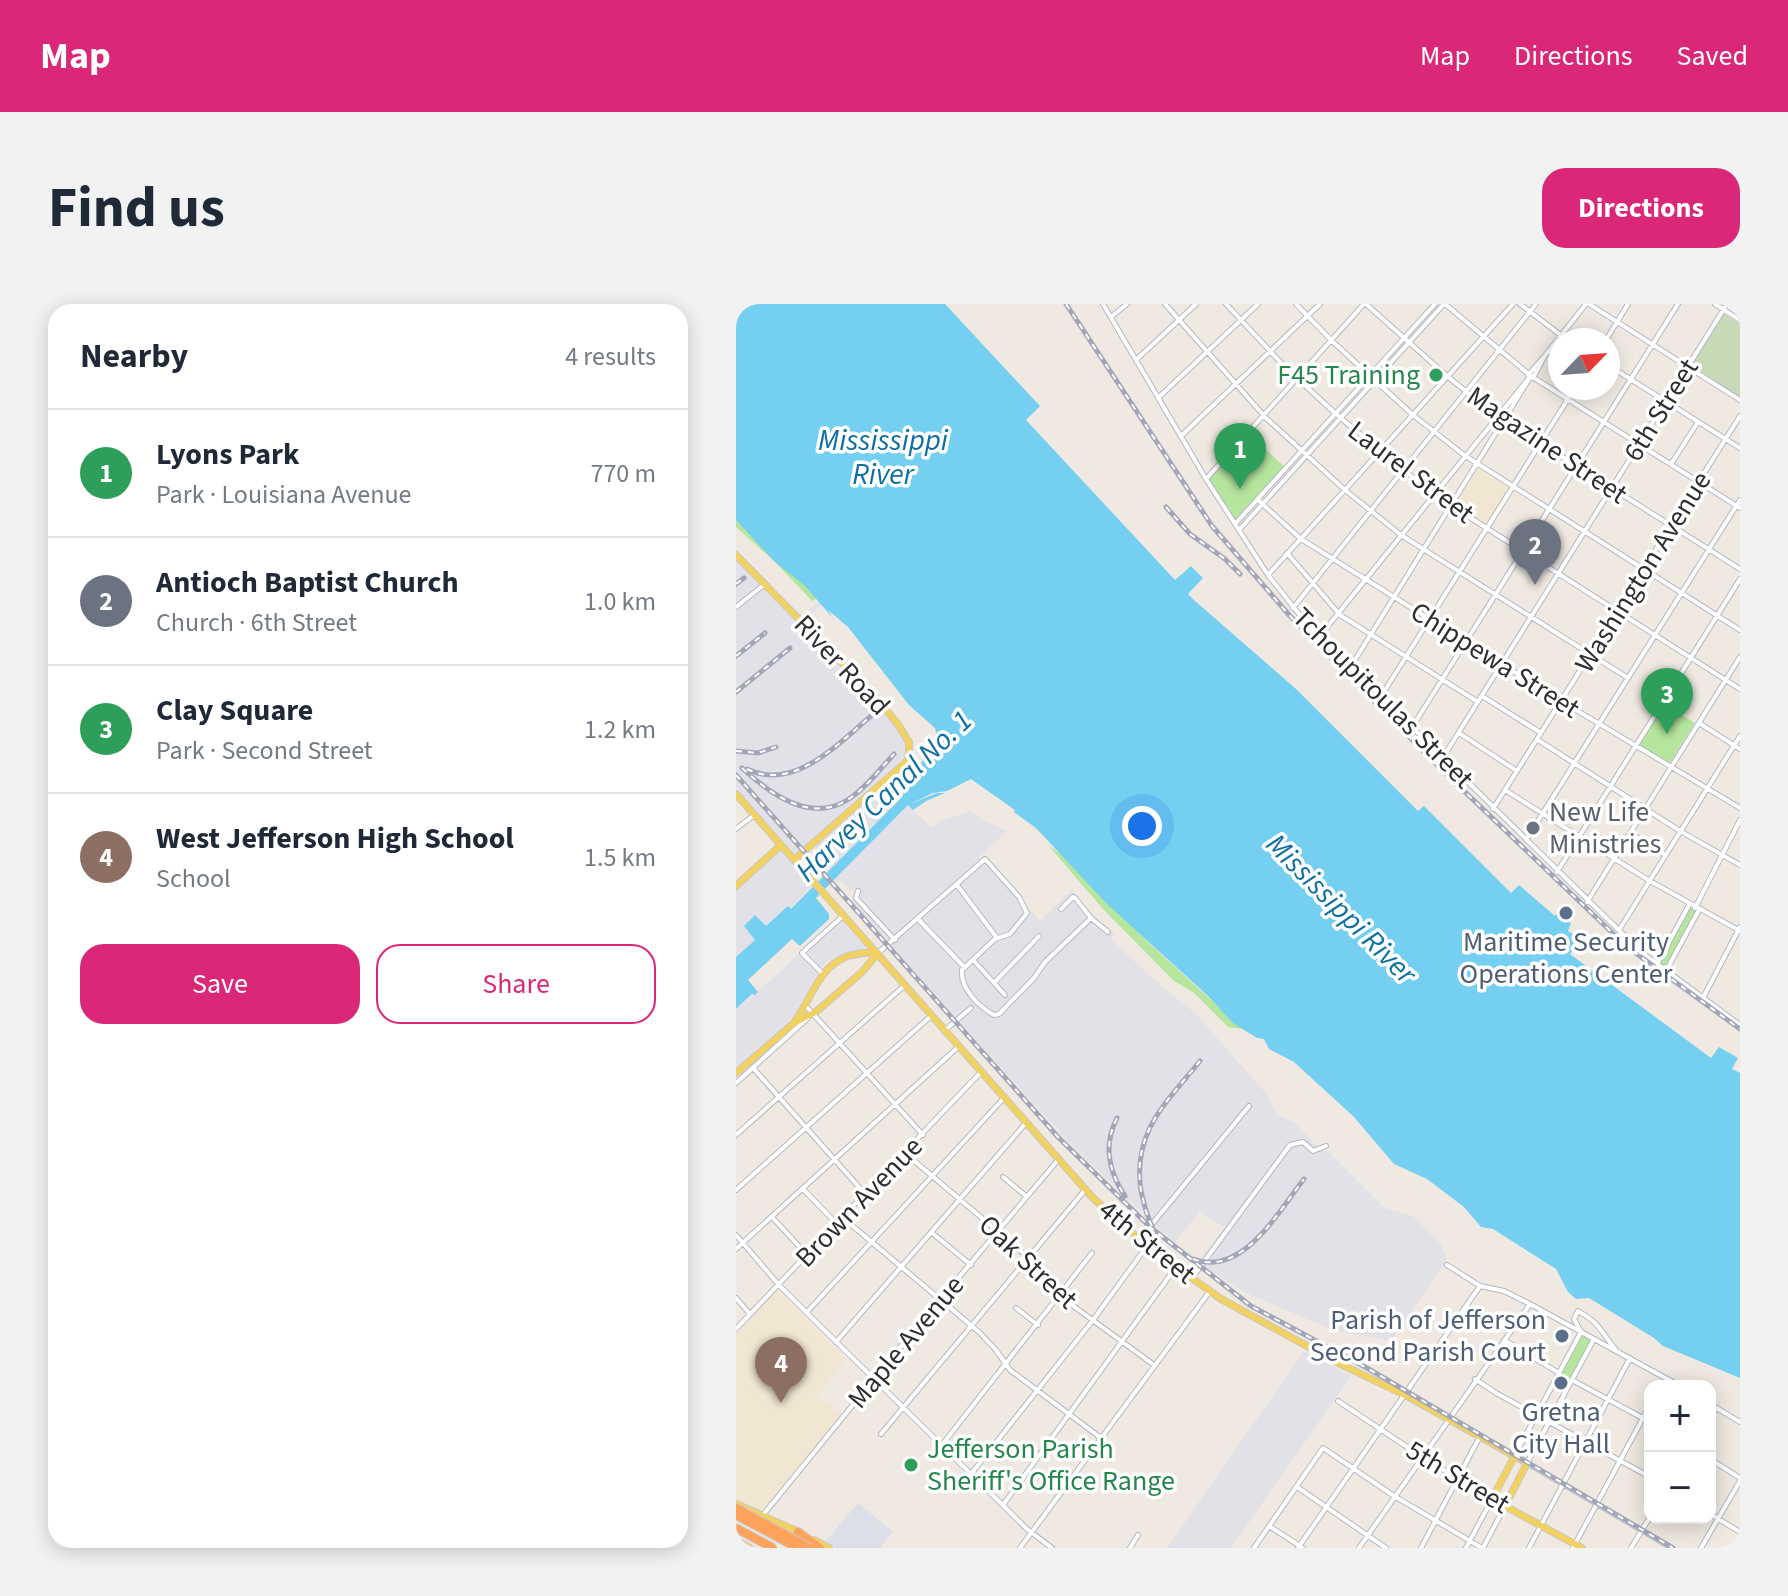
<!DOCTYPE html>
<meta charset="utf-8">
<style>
:root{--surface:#fff;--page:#f2f2f3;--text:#1f2937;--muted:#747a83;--line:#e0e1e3;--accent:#db2777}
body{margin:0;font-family:"Source Sans 3",sans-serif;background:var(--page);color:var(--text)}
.controls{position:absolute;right:24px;bottom:24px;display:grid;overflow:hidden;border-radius:16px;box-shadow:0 4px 20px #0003}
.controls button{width:72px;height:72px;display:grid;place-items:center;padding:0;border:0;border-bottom:2px solid var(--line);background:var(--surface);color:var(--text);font:40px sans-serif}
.compass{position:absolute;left:812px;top:24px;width:72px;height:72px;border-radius:50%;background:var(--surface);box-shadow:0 4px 20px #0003;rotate:65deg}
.you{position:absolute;left:406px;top:522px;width:28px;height:28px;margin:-20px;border:6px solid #fff;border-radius:50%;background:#1a73e8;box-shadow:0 0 0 12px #1a73e833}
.badge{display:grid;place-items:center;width:52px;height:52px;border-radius:50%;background:var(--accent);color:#fff;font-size:26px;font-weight:700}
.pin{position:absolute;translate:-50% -66px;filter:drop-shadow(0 2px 4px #0008)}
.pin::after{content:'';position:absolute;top:42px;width:28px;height:24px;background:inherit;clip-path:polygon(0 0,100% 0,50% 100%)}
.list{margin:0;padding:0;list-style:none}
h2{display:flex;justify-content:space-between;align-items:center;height:104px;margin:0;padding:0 32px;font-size:34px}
h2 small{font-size:26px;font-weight:400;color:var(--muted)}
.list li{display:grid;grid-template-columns:52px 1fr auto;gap:24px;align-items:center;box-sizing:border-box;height:128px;padding:0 32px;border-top:2px solid var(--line)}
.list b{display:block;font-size:30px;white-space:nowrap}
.list p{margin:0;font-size:26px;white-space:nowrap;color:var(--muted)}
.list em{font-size:26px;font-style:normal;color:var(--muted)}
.actions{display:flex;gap:16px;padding:24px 32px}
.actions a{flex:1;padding:18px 0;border:2px solid var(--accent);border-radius:24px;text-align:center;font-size:28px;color:var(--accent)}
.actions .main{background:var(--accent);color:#fff}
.map{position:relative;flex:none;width:1004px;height:1244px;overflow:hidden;border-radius:24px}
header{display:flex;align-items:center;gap:48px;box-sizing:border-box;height:112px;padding:0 40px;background:var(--accent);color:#fff}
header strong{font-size:38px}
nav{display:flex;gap:44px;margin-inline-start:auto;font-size:28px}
.intro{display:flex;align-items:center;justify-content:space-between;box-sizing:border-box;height:192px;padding:0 48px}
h1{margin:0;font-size:56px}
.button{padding:20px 36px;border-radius:24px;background:var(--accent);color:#fff;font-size:28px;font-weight:700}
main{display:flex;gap:48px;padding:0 48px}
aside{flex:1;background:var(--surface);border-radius:24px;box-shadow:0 4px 20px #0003}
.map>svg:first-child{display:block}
.industrial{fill:#e3e1e8}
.education{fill:#f0e6d1}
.airport{fill:#dcdee8}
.green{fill:#b6e59e}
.cemetery{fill:#c8d9b8}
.water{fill:#75cff0}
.pier{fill:#efe9e1}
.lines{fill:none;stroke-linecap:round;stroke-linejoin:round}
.minor-casing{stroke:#b4b7c1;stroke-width:6}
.major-casing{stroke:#c9c9c9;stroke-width:8}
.highway-casing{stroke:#c9c9c9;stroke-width:10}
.minor{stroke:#fff;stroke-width:4}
.major{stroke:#f2d163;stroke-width:6}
.highway{stroke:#ffa35c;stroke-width:8}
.rail-casing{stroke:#a3a6b8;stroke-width:5}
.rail{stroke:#fff;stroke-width:2;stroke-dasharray:6;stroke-linecap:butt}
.highway-bridge-casing{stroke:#c9c9c9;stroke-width:10;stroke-linecap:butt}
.highway-bridge{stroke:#ffa35c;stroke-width:8}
.leisure-dot{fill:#2e9e5b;stroke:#fff;stroke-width:3}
.worship-dot{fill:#6b7280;stroke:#fff;stroke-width:3}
.service-dot{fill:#5c6f8a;stroke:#fff;stroke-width:3}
.labels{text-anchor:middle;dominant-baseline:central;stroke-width:7;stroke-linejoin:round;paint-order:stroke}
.leisure-label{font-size:28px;fill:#27864d;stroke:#fff;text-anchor:end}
.street-label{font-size:28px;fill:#2e2e2e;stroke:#fff}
.worship-label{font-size:28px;fill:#5b616d;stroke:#fff;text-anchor:start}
.service-label{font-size:28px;fill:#4e5e75;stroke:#fff}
.water-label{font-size:30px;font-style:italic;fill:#0d6fa3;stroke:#fff}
</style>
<header>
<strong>Map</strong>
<nav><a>Map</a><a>Directions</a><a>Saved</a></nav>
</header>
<div class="intro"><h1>Find us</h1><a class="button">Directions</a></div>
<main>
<aside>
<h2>Nearby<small>4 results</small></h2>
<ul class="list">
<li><span class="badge" style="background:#2e9e5b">1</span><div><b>Lyons Park</b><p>Park · Louisiana Avenue</p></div><em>770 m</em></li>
<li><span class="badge" style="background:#6b7280">2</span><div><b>Antioch Baptist Church</b><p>Church · 6th Street</p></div><em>1.0 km</em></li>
<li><span class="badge" style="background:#2e9e5b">3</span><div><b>Clay Square</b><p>Park · Second Street</p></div><em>1.2 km</em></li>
<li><span class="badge" style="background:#8d6e63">4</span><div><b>West Jefferson High School</b><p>School</p></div><em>1.5 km</em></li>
</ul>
<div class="actions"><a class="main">Save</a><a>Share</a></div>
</aside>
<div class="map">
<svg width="1004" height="1244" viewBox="0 0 1004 1244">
<rect width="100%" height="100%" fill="#efe9e1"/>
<!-- industrial -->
<path class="industrial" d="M0,256L60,316L94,289L96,293L64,320L144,401L170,439V450L164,457L58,551L0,484Z
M151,480L165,494L92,567L80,552L83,548L78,543Z
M172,501L196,524L206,516L235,507L245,515L271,527L243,553L304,617L336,585L355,610L379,630L374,635L429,685L458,708L529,788L540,809L560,820L585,847H592L649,904L677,912L706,942L711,956L655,1037L599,1027L508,988L462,959L488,924L464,907L438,939L337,842L257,755L116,597L124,589L119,584L115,587L105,577L102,579L98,576Z
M44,544L76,583L55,605L52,603L30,622L10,620L8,622L19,636L0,653V584Z
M102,613L131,645L97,653L85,663L56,714L0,764V705L22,688Z
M568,1047L615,1072L495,1244H431Z"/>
<!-- education -->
<path class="education" d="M743,164L774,183L750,222L719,202Z
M41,985L110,1055L80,1092L105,1111L25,1211L0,1197V1028Z"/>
<!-- airport -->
<path class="airport" d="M122,1199L157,1228L144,1244H100L89,1238Z"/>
<!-- green -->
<path class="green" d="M499,143L515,157L529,145L550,164L499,220L470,175Z
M0,209L84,293L76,297L39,258L0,223Z
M928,400L959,419L934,459L903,441Z
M313,542L325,550L416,642L507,725L492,723L457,688L438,677L367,605Z
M953,603L960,607L930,664L924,659Z
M850,1032L854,1038L853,1042L851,1041L843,1061L842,1059L834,1078L823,1072L844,1037V1033Z"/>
<!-- cemetery -->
<path class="cemetery" d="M988,10L1004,20V94L955,62Z"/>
<!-- water -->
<path class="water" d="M0,0H209L304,102L290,116L439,276L455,262L467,274L452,290L459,297L560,385L682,507L688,502L775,589L783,581L819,612L822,608L835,619L832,627L845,635L834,650L975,754L983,743L1002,754L996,765L1004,769V1074L927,1042L918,1034L853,994L840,995L832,988L820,965L757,925L745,923L728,903L691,875L658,860L618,813L558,758L533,745L528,735L521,734L497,719L472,692L371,600L300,524L234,476L177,506L172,501L80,594L93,610V615L64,642L56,635L12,676L22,688L19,691L16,690L0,705V653L19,636L8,622L19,611L30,622L52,602L55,605L165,494L161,490L173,476L198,434L194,420L176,405L69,282L39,258L0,216Z"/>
<!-- pier -->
<path class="pier" d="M92,306L112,323L173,401L199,424L201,434L196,444L162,491L159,488L191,443L194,433L190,422L164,397L145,370L100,319Z
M235,475L279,506L277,511L233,480L177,506L190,497L209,489H201L172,501L197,489L211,487Z"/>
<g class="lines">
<defs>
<path id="minor" d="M367,0L470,175L532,271L571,320L905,648L1004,721
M429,0L530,114L609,186L665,231L892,374
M490,0L548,62L600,110L697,190L1004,385
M560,0L596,37L677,111L728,151L1004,326
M630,0L712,73L760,111L1004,265
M709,0L795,72L1004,204
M784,0L831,36
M853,0L1004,96
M979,0L1004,16
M375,13L391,0
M870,36L892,0
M400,56L460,0
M872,61L1004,144
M792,71L808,53
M797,74L808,53L850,0
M422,94L522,0
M445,132L584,0
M935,160L962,118
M470,175L628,0
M522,196L565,235L825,397L1004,504
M499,220L699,0
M503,226L708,0
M551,249L604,311L742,398
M532,271L777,0
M0,303L29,280
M557,304L800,0
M583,333L793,74
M614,364L795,72
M746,392L805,429
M644,394L839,84
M963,419L1004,445
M675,425L942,0
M723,429L781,467
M802,436L944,527L1004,561
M706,455L991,0
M769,486L914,577L1004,627
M757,505L1004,112
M0,525L18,511
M894,529L929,551
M790,536L1004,196
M821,568L1004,275
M221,581L261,634
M122,587L120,594L159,636
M851,598L1004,353
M959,604L1004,516
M325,605L337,593L340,595L355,614L372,628
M182,615L229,664
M883,626L1004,432
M142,649L249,555L283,593L291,609L274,630L259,635L226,666C224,684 243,703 258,711L263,710L298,674L309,658L355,614
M238,657L269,691
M921,660L953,601
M930,667L963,606
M86,669L66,649L108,611
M258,679L303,632
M967,694L1004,623
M69,701L187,831
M208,727L235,704
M17,764L130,891
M0,779L72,714
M0,831L169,681
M169,849L306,965L336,1001L418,1061
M267,873L290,892
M67,885L101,920
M0,886L196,711
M36,913L71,951
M107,914L243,1028L260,1046L274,1066L365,1134
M195,928L235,961
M0,931L43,981L76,1014L291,1225L316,1244
M403,936L513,802
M0,945L222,743
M711,961L744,982L768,987L794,1000L944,1082
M456,974L554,841L567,838L577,847L590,842
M0,994L14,1010
M280,1004L302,1021
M71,1008L267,795
M0,1025L244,769
M845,1028L838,1015L842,1007C865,1020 864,1027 880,1046
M858,1035L791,1159L936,1244
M768,1036L823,1069
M100,1038L289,820
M739,1075L760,1089L914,1173
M836,1076L914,1118
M602,1097L686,1153L756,1195L730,1244
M974,1100L1004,1118
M974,1115L980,1104
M145,1130L349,886
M206,1141L356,949
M778,1153L845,1028
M974,1155L1004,1174
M235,1170L357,1016L411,942
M561,1183L650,1244
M267,1201L440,963
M974,1210L1004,1228
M27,1211L174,1031L322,856
M533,1222L567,1244
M284,1244L474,987
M394,1244L402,1231
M518,1244L587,1144L658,1192L746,1244
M562,1244L744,982
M623,1244L794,1000
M685,1244L743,1134
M747,1244L769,1202
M793,1244L894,1054
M837,1244L914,1101
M895,1244L914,1213
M965,1244L1004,1177"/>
<path id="major" d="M0,251L140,394L161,419L173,438V452L170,458L58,556
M0,490L357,894L411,942L485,995L602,1059L669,1091L791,1159L769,1202
M0,582L45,541
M60,716C83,680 89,645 142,649
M0,769L58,719L81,707L126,668L142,649
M778,1153L756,1195L846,1244
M0,1200L65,1229
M0,1236L14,1244
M78,1236L93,1244"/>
<path id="highway" d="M62,1228L84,1244"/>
</defs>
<!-- minor casing -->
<use href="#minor" class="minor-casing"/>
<!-- major casing -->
<use href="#major" class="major-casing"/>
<!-- highway casing -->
<use href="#highway" class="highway-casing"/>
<!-- minor -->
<use href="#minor" class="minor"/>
<!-- major -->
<use href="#major" class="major"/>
<!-- highway -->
<use href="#highway" class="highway"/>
<defs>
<path id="rail" d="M330,0L476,222L554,312L703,463L890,642L1004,725
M430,203L454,230L489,255L504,270
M0,280L8,274
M0,352L29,329
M0,388L54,344
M0,447L22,449L40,443
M6,464C34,490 75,520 113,495C130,484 144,465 158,450
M11,465C60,489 105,436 141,407
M0,471L322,833L414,923L515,1002L631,1064L937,1244
M381,814C367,841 373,868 389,892
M416,922C410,911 408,899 405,887C396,828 430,799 464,757
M457,955C506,974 542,908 568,875"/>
</defs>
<!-- rail casing -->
<use href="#rail" class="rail-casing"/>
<!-- rail -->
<use href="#rail" class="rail"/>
<defs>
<path id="highway-bridge" d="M0,1204L74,1244
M0,1211L62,1244
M0,1224L37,1244"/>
</defs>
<!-- highway-bridge casing -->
<use href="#highway-bridge" class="highway-bridge-casing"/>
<!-- highway-bridge -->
<use href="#highway-bridge" class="highway-bridge"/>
</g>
<!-- markers -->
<g class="leisure-dot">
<circle cx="700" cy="71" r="8"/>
<circle cx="175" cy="1161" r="8"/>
</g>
<circle class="worship-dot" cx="797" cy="524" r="8"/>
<g class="service-dot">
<circle cx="830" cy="609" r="8"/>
<circle cx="826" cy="1032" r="8"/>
<circle cx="825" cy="1079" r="8"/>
</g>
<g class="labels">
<!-- leisure labels -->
<g class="leisure-label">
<text x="684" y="71">F45 Training</text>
<text x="191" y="1145" text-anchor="start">Jefferson Parish<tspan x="191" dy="32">Sheriff's Office Range</tspan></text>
</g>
<!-- street labels -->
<g class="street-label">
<text transform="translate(925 106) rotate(-58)">6th Street</text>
<text transform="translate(811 141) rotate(34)">Magazine Street</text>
<text transform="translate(675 168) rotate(37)">Laurel Street</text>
<text transform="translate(907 268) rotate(-58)">Washington Avenue</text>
<text transform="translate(759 356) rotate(32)">Chippewa Street</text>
<text transform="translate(106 361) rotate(47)">River Road</text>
<text transform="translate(647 394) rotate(45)">Tchoupitoulas Street</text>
<text transform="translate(123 898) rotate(-46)">Brown Avenue</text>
<text transform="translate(411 938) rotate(39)">4th Street</text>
<text transform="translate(292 958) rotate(43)">Oak Street</text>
<text transform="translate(170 1038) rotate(-50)">Maple Avenue</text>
<text transform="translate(722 1173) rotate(31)">5th Street</text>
</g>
<!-- worship labels -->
<g class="worship-label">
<text x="813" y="508">New Life<tspan x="813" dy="32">Ministries</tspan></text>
</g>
<!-- service labels -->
<g class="service-label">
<text x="830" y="638">Maritime Security<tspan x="830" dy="32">Operations Center</tspan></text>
<text x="810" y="1016" text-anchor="end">Parish of Jefferson<tspan x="810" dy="32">Second Parish Court</tspan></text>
<text x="825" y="1108">Gretna<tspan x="825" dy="32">City Hall</tspan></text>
</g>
<!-- water labels -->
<g class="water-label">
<text x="147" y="136">Mississippi<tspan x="147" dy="34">River</tspan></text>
<text transform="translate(148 492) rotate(-44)">Harvey Canal No. 1</text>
<text transform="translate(605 605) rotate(45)">Mississippi River</text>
</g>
</g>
</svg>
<div class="controls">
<button>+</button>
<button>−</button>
</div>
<svg class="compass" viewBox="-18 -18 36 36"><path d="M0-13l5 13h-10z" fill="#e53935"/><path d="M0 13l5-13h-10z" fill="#747a83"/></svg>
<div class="you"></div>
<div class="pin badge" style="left:504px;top:185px;background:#2e9e5b">1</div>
<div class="pin badge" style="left:799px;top:281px;background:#6b7280">2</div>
<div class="pin badge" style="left:931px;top:430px;background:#2e9e5b">3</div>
<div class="pin badge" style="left:45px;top:1099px;background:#8d6e63">4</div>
</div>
</main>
